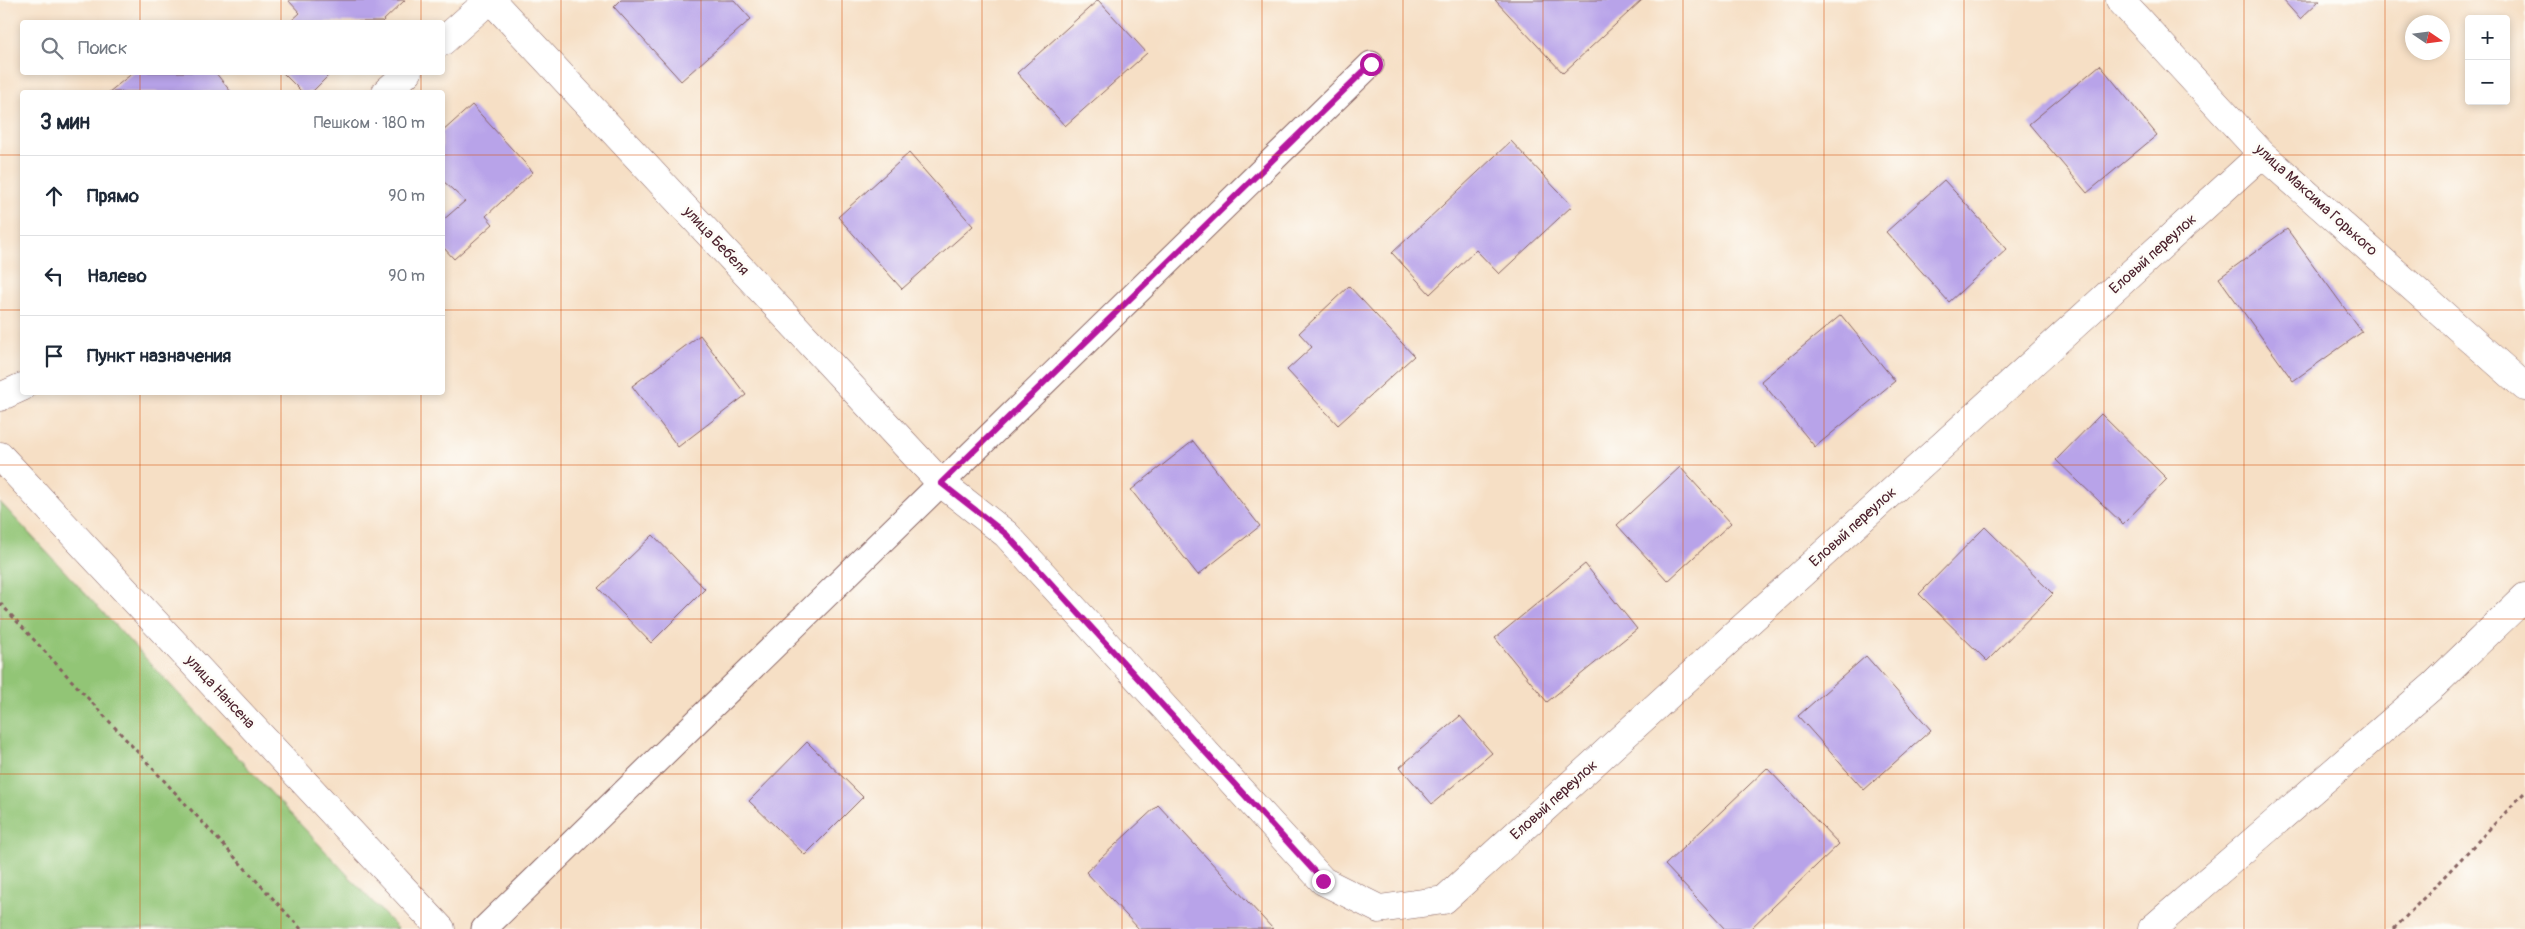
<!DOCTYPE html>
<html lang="ru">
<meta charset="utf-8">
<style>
:root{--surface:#fff;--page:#f6f6f7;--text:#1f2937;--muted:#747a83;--line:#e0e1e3}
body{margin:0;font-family:Pangolin,sans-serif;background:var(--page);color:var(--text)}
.controls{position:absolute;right:15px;top:15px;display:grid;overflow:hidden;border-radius:5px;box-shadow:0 2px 8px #0003}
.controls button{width:45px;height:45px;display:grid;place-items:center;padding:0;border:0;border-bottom:1px solid var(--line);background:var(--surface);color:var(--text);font:25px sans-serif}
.compass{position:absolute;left:2405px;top:15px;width:45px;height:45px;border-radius:50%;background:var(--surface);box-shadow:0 2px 8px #0003;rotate:103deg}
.stop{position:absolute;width:15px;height:15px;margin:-11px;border:4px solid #b5179e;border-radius:50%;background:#fff}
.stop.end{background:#b5179e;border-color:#fff;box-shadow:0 1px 5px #0008}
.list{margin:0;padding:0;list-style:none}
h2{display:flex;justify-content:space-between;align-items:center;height:65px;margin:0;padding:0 20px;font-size:21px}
h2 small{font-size:16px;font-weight:400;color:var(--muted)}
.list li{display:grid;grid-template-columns:32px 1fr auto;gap:15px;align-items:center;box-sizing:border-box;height:80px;padding:0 20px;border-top:1px solid var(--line)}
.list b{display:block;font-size:19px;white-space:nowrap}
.list em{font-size:16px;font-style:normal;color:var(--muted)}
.icon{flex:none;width:28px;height:28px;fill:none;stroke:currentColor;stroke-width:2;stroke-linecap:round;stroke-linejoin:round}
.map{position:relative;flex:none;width:2525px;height:929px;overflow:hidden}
.search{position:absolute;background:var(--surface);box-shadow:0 2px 8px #0003;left:20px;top:20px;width:425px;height:55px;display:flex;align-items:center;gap:12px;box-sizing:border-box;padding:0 18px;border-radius:5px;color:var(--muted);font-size:19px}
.panel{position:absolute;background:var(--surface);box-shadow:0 2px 8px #0003;left:20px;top:90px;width:425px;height:305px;border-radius:5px}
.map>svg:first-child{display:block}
.green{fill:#92c576;stroke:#6e7250}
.building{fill:#b8a3e9}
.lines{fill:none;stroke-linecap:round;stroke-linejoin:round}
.lane-casing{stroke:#866261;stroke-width:27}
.street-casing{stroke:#866261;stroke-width:29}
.secondary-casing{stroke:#866261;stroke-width:29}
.path{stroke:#866261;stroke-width:3;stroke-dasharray:4 4;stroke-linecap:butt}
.lane{stroke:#fff;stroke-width:25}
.street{stroke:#fff;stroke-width:28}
.secondary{stroke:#fff;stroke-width:28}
.route{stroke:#b5179e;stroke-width:6}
.grid{fill:none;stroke:#d8530f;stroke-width:1;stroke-opacity:0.55}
.labels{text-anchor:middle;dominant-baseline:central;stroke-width:5;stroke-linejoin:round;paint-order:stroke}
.street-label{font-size:15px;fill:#4a1f2b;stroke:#fdfcf7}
</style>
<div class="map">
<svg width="2525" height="929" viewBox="0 0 2525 929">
<rect width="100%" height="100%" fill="#fdfcf7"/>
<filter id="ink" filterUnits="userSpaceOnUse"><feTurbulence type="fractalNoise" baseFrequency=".02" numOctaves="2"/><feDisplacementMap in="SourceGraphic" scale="10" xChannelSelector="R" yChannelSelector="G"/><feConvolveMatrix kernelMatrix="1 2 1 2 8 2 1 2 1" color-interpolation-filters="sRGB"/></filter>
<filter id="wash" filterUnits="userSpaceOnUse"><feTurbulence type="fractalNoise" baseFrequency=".0096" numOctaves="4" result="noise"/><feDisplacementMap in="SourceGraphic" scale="20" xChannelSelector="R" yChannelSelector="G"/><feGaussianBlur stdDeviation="1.12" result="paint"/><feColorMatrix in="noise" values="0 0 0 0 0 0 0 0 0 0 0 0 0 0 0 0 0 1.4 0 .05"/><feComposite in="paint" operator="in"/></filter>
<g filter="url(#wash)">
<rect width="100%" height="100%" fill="#f6dfc5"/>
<!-- green -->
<path class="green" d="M0,502L398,929H0Z"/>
<g id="blocks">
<!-- building -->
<path class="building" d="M288,0H405L382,22H290L300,13Z
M621,0H734L751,19L681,81L614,7Z
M1098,0L1147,53L1065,126L1017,73Z
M1495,0H1642L1563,73Z
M2283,0H2320L2300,19Z
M2100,65L2157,135L2087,193L2029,124Z
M134,72H215L231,92H109Z
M282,72H332L312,92H302Z
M472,105L533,172L486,216L493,224L454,259L442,246V221L465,201L442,180V132Z
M1511,141L1572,206L1499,274L1476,250L1430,294L1392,253Z
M909,153L973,226L902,289L838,217Z
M1944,180L2007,249L1949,302L1886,232Z
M2287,229L2362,332L2293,381L2219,278Z
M1349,286L1414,356L1338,425L1287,370L1312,347L1299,333Z
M1841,315L1895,381L1815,447L1761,381Z
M700,335L746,395L678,447L632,386Z
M2101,414L2167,479L2123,524L2056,460Z
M1193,441L1260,526L1198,575L1131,490Z
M1680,467L1731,523L1668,581L1617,525Z
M1985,527L2053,594L1987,661L1919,594Z
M653,535L705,589L651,643L598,588Z
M1585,564L1637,629L1547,702L1495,638Z
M1866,656L1931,730L1864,790L1798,716Z
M1460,716L1492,753L1432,804L1400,767Z
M807,742L863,797L805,855L749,801Z
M1767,768L1839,844L1750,929H1725L1665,865Z
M1158,805L1273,929H1139L1086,872Z"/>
</g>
</g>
<g filter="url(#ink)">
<use href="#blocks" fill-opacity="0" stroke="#866261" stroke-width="1"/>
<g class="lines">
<defs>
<path id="lane" d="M484,929L1371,64"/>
<path id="street" d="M491,0L941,483L1006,534L1323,881L1379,909L1444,900L2262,154
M2120,0L2262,154L2525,387
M442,42L489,0
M386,92L408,72
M0,397L22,387
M2152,929L2434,685L2525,597"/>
<path id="secondary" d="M0,456L441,929"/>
</defs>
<!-- lane casing -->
<use href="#lane" class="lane-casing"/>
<!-- street casing -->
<use href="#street" class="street-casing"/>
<!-- secondary casing -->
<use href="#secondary" class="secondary-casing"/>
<!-- path -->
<path class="path" d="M0,603L301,929
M2394,929L2525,792"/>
<!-- lane -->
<use href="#lane" class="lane"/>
<!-- street -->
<use href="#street" class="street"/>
<!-- secondary -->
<use href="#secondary" class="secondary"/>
</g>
</g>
<g class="lines" filter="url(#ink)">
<!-- route -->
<path class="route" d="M1323,881L1006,534L941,483L1371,64"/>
</g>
<!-- grid -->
<path class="grid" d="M140,0V22M281,0V22M421,0V22M561,0V929M701,0V929M842,0V929M982,0V929M1122,0V929M1262,0V929M1403,0V929M1543,0V929M1683,0V929M1824,0V929M1964,0V929M2104,0V929M2244,0V929M2385,0V929M140,72V92M281,72V92M421,72V92M0,155H22M442,155H2525M0,310H22M442,310H2525M140,392V929M281,392V929M421,392V929M0,465H2525M0,619H2525M0,774H2525"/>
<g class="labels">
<!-- street labels -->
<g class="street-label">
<text transform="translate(2316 200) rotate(42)">улица Максима Горького</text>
<text transform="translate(716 241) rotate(47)">улица Бебеля</text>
<text transform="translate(2153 254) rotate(-42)">Еловый переулок</text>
<text transform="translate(1853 527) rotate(-42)">Еловый переулок</text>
<text transform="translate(220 692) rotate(47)">улица Нансена</text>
<text transform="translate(1554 800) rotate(-42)">Еловый переулок</text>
</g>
</g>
</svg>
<div class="controls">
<button>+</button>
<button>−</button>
</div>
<svg class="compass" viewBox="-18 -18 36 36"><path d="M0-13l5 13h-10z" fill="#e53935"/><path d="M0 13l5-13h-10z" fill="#747a83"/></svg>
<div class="stop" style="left:1371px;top:64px"></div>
<div class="stop end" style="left:1323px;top:881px"></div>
<div class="search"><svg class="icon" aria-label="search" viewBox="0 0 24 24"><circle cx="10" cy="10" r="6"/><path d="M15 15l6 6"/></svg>Поиск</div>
<section class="panel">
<h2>3 мин<small>Пешком · 180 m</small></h2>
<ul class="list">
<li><svg class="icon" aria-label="ahead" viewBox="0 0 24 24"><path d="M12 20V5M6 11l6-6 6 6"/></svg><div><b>Прямо</b></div><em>90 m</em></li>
<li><svg class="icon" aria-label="left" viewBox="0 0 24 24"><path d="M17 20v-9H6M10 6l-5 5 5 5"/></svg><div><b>Налево</b></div><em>90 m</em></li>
<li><svg class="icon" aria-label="arrive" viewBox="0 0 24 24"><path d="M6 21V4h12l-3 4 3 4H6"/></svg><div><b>Пункт назначения</b></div></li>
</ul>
</section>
</div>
